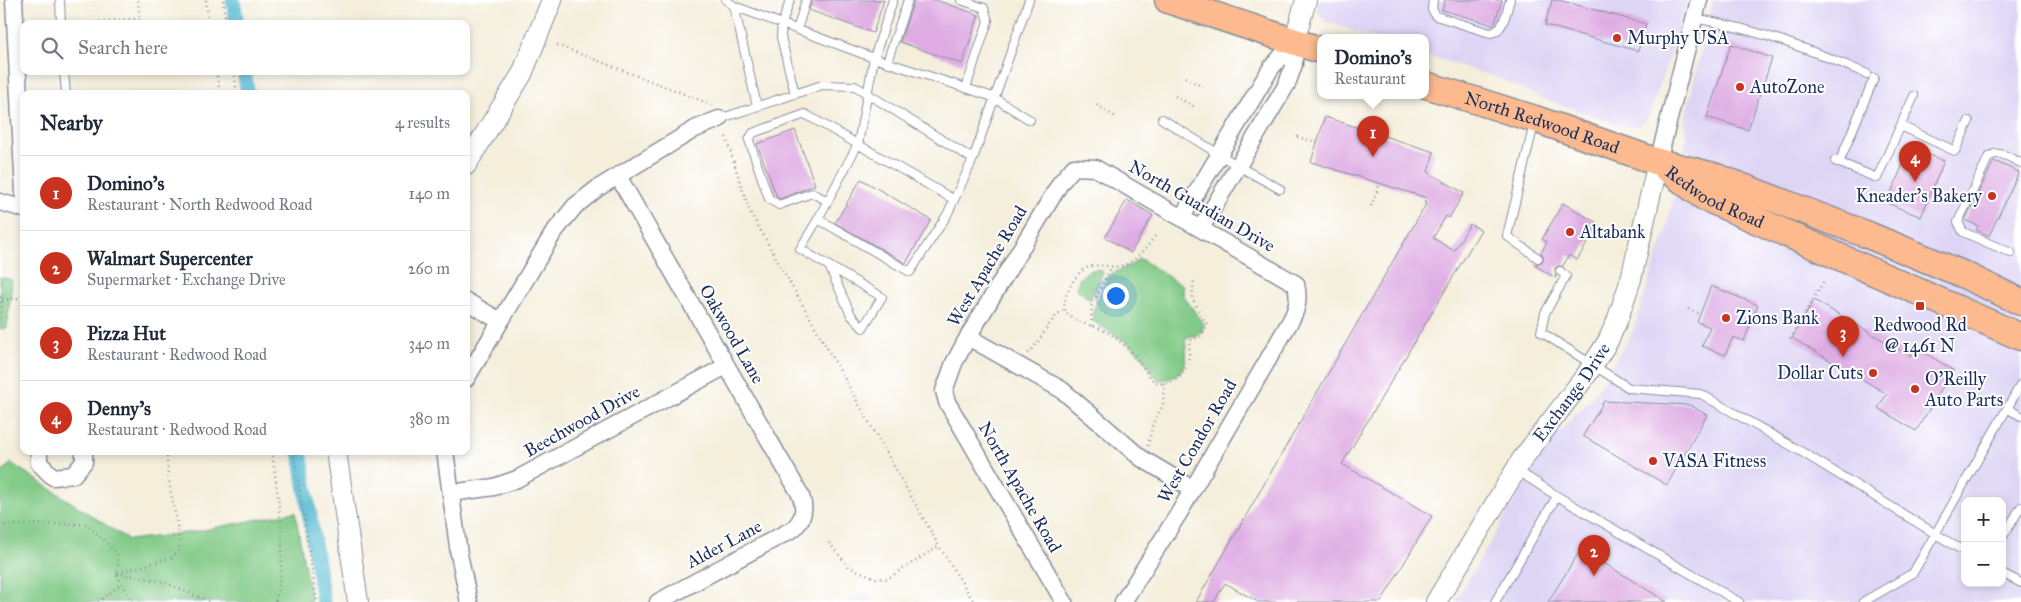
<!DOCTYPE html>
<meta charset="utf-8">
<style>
:root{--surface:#fff;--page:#f6f6f7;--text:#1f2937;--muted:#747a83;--line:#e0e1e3;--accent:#c8321e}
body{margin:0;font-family:"IM FELL Great Primer",serif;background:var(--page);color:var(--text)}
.controls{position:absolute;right:15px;bottom:15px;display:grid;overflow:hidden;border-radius:10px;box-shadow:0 2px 8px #0003}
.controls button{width:45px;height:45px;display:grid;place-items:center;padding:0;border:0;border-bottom:1px solid var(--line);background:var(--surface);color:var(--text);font:25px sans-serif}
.you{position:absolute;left:1115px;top:295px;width:18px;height:18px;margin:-12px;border:4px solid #fff;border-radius:50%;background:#1a73e8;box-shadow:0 0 0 8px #1a73e833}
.badge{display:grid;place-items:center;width:32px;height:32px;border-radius:50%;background:var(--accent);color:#fff;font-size:16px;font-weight:700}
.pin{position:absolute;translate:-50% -41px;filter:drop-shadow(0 1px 2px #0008)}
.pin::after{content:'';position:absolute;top:26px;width:18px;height:15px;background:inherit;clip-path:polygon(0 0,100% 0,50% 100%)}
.popup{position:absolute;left:1317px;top:34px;width:112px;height:65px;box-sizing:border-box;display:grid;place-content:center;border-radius:10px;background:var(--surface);filter:drop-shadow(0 1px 4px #0005);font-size:16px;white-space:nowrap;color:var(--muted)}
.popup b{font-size:19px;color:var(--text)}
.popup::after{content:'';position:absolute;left:50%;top:100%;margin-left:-10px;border:10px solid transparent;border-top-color:var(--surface)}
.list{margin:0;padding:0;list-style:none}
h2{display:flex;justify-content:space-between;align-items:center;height:65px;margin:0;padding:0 20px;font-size:21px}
h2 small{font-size:16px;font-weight:400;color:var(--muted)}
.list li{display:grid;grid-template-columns:32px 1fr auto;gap:15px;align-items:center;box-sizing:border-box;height:75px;padding:0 20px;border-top:1px solid var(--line)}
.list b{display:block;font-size:19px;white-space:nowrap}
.list p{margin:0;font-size:16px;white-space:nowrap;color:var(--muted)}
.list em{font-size:16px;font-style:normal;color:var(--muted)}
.icon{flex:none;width:28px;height:28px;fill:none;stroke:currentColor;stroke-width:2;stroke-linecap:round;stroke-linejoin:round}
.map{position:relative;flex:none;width:2021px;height:602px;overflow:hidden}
.search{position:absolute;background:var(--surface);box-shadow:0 2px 8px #0003;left:20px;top:20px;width:450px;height:55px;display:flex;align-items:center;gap:12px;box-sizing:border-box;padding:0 18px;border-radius:10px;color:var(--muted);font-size:19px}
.panel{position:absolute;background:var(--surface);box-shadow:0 2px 8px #0003;left:20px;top:90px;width:450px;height:365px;border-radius:10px}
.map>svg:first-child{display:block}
.built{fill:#ded5f5;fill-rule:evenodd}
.green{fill:#82ca87;stroke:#4e7c72}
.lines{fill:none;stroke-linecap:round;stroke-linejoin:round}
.canal{stroke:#54bad2;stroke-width:15}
.building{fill:#deace3}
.service-casing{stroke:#888e9c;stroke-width:10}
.minor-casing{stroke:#888e9c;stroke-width:19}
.tertiary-casing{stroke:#888e9c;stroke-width:22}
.primary-casing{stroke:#888e9c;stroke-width:29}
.path{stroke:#888e9c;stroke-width:2.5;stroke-dasharray:1 4;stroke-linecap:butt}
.service{stroke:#fff;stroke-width:8}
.minor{stroke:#fff;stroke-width:16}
.tertiary{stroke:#fff;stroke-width:20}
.primary{stroke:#fcba8e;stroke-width:26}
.poi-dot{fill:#c8321e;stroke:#fff;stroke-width:2}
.labels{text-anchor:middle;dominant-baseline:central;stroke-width:4;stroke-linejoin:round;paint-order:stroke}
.poi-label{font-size:18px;fill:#1b2f5e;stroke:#fff;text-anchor:start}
.street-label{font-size:18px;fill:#1b2f5e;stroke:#fff}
</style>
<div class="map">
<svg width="2021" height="602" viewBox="0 0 2021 602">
<rect width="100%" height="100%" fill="#fff"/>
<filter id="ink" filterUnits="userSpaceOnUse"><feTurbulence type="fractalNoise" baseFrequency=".02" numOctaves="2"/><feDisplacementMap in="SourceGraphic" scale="10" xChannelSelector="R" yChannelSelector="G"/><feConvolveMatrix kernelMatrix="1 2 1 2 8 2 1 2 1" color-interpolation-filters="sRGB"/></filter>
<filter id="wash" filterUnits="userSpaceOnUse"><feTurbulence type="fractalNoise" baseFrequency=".0096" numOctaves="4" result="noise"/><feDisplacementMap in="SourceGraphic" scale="20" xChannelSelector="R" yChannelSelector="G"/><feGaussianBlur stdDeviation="1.12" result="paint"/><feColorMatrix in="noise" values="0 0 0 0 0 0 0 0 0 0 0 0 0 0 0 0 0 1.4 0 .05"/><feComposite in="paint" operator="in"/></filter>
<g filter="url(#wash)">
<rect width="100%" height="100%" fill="#f4eedb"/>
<!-- built -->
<path class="built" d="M1318,0H1687L1650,115L1642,124L1632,127H1627L1544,99L1501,79L1426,55V38H1375L1326,22L1317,11Z
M1713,0H2021V602H1455L1546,447L1595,394L1632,333L1667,227L1687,136L1685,125V119ZM1965,501H2002V583H1965Z
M864,592L869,602H846Z"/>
<!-- green -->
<path class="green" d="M1139,258L1183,286V295L1204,325C1202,335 1197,336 1187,337L1185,341C1190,363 1182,380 1158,380C1150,372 1147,361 1139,353C1126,339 1108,332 1093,321L1094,308L1109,275L1133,264Z
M1098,269L1103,272L1090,300L1077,289L1079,279L1088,271Z
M0,277L12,280L7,328L0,329Z
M11,463L129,540L193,532L295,512L311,602H0V474Z"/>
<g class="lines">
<!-- canal -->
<path class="canal" d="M233,0L237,24
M244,71L248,94
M300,451L323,602"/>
</g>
<g id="blocks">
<!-- building -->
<path class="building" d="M812,0H884L873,33L809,10Z
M914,0H936L979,15L962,64L900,42Z
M1445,0H1502L1494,25L1442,10Z
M1552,0H1559L1646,24L1638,51L1545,25Z
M1731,44L1772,58L1748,130L1707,117Z
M1325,117L1434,152L1428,172L1464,193L1449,218L1446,216L1433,238L1454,251L1470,224L1481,230L1342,464L1432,516L1381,602H1258L1225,583L1214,602H1196L1426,204L1424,203L1427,198L1311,162Z
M795,130L815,185L780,199L777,197L757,144Z
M1910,147L1944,161L1921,217L1887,203Z
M1994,161L2019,172L1989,236L1976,230L1978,226L1965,220Z
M861,179L931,220L906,263L835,223Z
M1127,200L1153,215L1131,253L1105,237Z
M1563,203L1599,224L1577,260L1569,255L1563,266H1559L1555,268L1556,278L1534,265L1543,261V256L1541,253L1547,242L1542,239Z
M1711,286L1758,305L1744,341L1733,337L1725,355L1702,346L1710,327L1697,322Z
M1814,300L1910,356L1915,347L1953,370L1916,431L1878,408L1887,394L1792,338Z
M1604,401L1690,405L1707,415L1667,485L1583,436Z
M1581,549L1667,602H1548Z"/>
</g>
</g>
<g filter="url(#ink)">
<use href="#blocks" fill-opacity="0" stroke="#888e9c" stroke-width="1"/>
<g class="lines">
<defs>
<path id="service" d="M60,0L61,24
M726,0L734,6L874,58L893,0
M790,0L782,24L781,37L795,94
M961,0L984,8L988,21L966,88
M1433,0L1432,9L1436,16L1490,33C1504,32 1506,12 1510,0
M734,6L757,106
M1694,18C1755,29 1810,49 1867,74
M797,30L806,0
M887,62L908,0
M64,71L66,94
M719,119L822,85L855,86L973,159L1029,0
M1162,119L1238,166L1280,189
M1534,124L1507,236L1538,258
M1901,126L1955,151L1969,121
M973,159L947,215L910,272L818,219L858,144L874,58L993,97L1030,120
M1835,161L1877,178L1914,96
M1839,163L1874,78
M828,201L812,193L779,205L769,199L749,140L753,133L805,114L953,199
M818,219L800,249L882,297L863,328L851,315L829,266
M2011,253L1963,232L1958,222L1988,158C1997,148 2010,158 2021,163
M1560,271L1566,276L1545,313L1541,332L1629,388L1701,394L1802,452L1965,552
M2008,409L2021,416
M1516,470L1557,496
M2002,538L2021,507
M2002,573L2021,583
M1495,602L1557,496L1739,602
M1863,602L1913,573L2021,384"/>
<path id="minor" d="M14,0L24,194
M1658,162L1699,0
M618,176L800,494C806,508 804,519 793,529L658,602
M0,202L24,209
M1182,217L1271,68L1294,42
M1201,228L1287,84L1294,64V42
M466,301L500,321
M968,337L1062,390L1141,458L1193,489
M466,379L554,232L575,206L598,188L695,129L719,119
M39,451V463L53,477L73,475L84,462V451
M445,451L459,554L469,602
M451,493L494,487L517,479L726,366
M1064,602L947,402L944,391L954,363L968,337L1061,182L1074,167L1095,168L1296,284C1299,298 1298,307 1291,320L1179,513L1123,602"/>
<g id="tertiary">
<path d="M1294,42L1306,0"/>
<path d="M466,165L522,74L552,0"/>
<path d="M336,451L358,602"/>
<path id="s1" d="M1436,602L1523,458L1587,374L1608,341L1617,321L1631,279L1658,162"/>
</g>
<g id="primary">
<path d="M1168,0L1320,50"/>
<path id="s2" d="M1426,85L1535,119L1658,162L1714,176L1868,235L1962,274L2021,302"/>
<path id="s3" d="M1667,169L1704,197L2021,337"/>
</g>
</defs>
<!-- service casing -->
<use href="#service" class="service-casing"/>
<!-- minor casing -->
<use href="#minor" class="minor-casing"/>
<!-- tertiary casing -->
<use href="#tertiary" class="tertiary-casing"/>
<!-- primary casing -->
<use href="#primary" class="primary-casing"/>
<!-- path -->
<path class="path" d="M206,0L209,24
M223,0L226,24
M84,23L134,19L140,20L138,0
M557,45L713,105
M216,71L220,94
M234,71L237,94
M1185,77L1206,89
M1175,96L1195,107
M1097,105L1117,118
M726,137L749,210L939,546L974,602
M1297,137L1317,142
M1371,206L1379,186
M1155,236C1147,247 1141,256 1129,263C1107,274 1093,253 1074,280C1070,286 1066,294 1065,301C1060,323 1094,324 1107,332C1119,339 1129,349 1138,360C1144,367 1149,380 1158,383C1164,385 1175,381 1179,377C1189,367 1190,354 1189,341L1201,336L1207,325L1192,298L1194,280
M0,297L2,306L0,314
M2,300L18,298
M1688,309L1700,314
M1092,326L1091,307L1112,266
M1790,339L1824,281
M1028,353C1044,339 1045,322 1065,309
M1148,446L1153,423L1163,405L1164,383
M272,451C278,501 289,553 275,602
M293,451L317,602
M109,452L117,451
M0,525L87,524L117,553L118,564L116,573L161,581L211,602
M829,543L849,567L876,578L887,579L939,546
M98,602L122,583
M132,602L116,573L171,558L180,549C178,516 166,484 167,451"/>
<!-- service -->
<use href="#service" class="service"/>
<!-- minor -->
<use href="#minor" class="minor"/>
<!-- tertiary -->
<use href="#tertiary" class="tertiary"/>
<!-- primary -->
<use href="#primary" class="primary"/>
</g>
</g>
<!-- markers -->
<g class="poi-dot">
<circle cx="1617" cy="38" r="5"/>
<circle cx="1740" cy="87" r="5"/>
<circle cx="1992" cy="196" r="5"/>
<circle cx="1570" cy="232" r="5"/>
<rect x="1915" y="301" width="10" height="10" rx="2.5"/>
<circle cx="1726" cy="318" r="5"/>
<circle cx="1873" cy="373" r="5"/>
<circle cx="1915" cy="389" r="5"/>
<circle cx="1653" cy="461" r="5"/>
</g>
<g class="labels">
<!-- poi labels -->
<g class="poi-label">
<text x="1627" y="38">Murphy USA</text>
<text x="1750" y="87">AutoZone</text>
<text x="1982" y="196" text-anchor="end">Kneader's Bakery</text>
<text x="1580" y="232">Altabank</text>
<text x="1736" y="318">Zions Bank</text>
<text x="1920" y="325" text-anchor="middle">Redwood Rd<tspan x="1920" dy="21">@ 1461 N</tspan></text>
<text x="1863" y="373" text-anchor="end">Dollar Cuts</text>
<text x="1925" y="379">O'Reilly<tspan x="1925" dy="21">Auto Parts</tspan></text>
<text x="1663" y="461">VASA Fitness</text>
</g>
<!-- street labels -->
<g class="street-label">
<text stroke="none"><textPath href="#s2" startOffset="122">North Redwood Road</textPath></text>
<text stroke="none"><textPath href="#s3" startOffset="56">Redwood Road</textPath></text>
<text transform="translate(1202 206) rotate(30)">North Guardian Drive</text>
<text transform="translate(987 266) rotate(-59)">West Apache Road</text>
<text transform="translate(732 334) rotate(60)">Oakwood Lane</text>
<text stroke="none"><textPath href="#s1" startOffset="250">Exchange Drive</textPath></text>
<text transform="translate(582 421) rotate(-29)">Beechwood Drive</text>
<text transform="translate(1197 441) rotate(-60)">West Condor Road</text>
<text transform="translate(1020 487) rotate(60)">North Apache Road</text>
<text transform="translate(724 544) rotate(-28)">Alder Lane</text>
</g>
</g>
</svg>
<div class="controls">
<button>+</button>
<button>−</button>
</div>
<div class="you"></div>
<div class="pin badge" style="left:1373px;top:157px">1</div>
<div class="popup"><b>Domino's</b>Restaurant</div>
<div class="pin badge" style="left:1594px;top:576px">2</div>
<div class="pin badge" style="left:1843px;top:357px">3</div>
<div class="pin badge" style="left:1915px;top:182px">4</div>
<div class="search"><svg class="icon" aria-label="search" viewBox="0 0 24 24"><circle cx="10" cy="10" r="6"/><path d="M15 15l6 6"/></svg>Search here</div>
<section class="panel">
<h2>Nearby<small>4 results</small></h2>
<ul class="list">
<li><span class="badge">1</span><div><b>Domino's</b><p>Restaurant · North Redwood Road</p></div><em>140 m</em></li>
<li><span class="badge">2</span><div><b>Walmart Supercenter</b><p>Supermarket · Exchange Drive</p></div><em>260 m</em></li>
<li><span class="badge">3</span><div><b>Pizza Hut</b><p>Restaurant · Redwood Road</p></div><em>340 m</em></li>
<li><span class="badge">4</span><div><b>Denny's</b><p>Restaurant · Redwood Road</p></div><em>380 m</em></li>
</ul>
</section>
</div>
